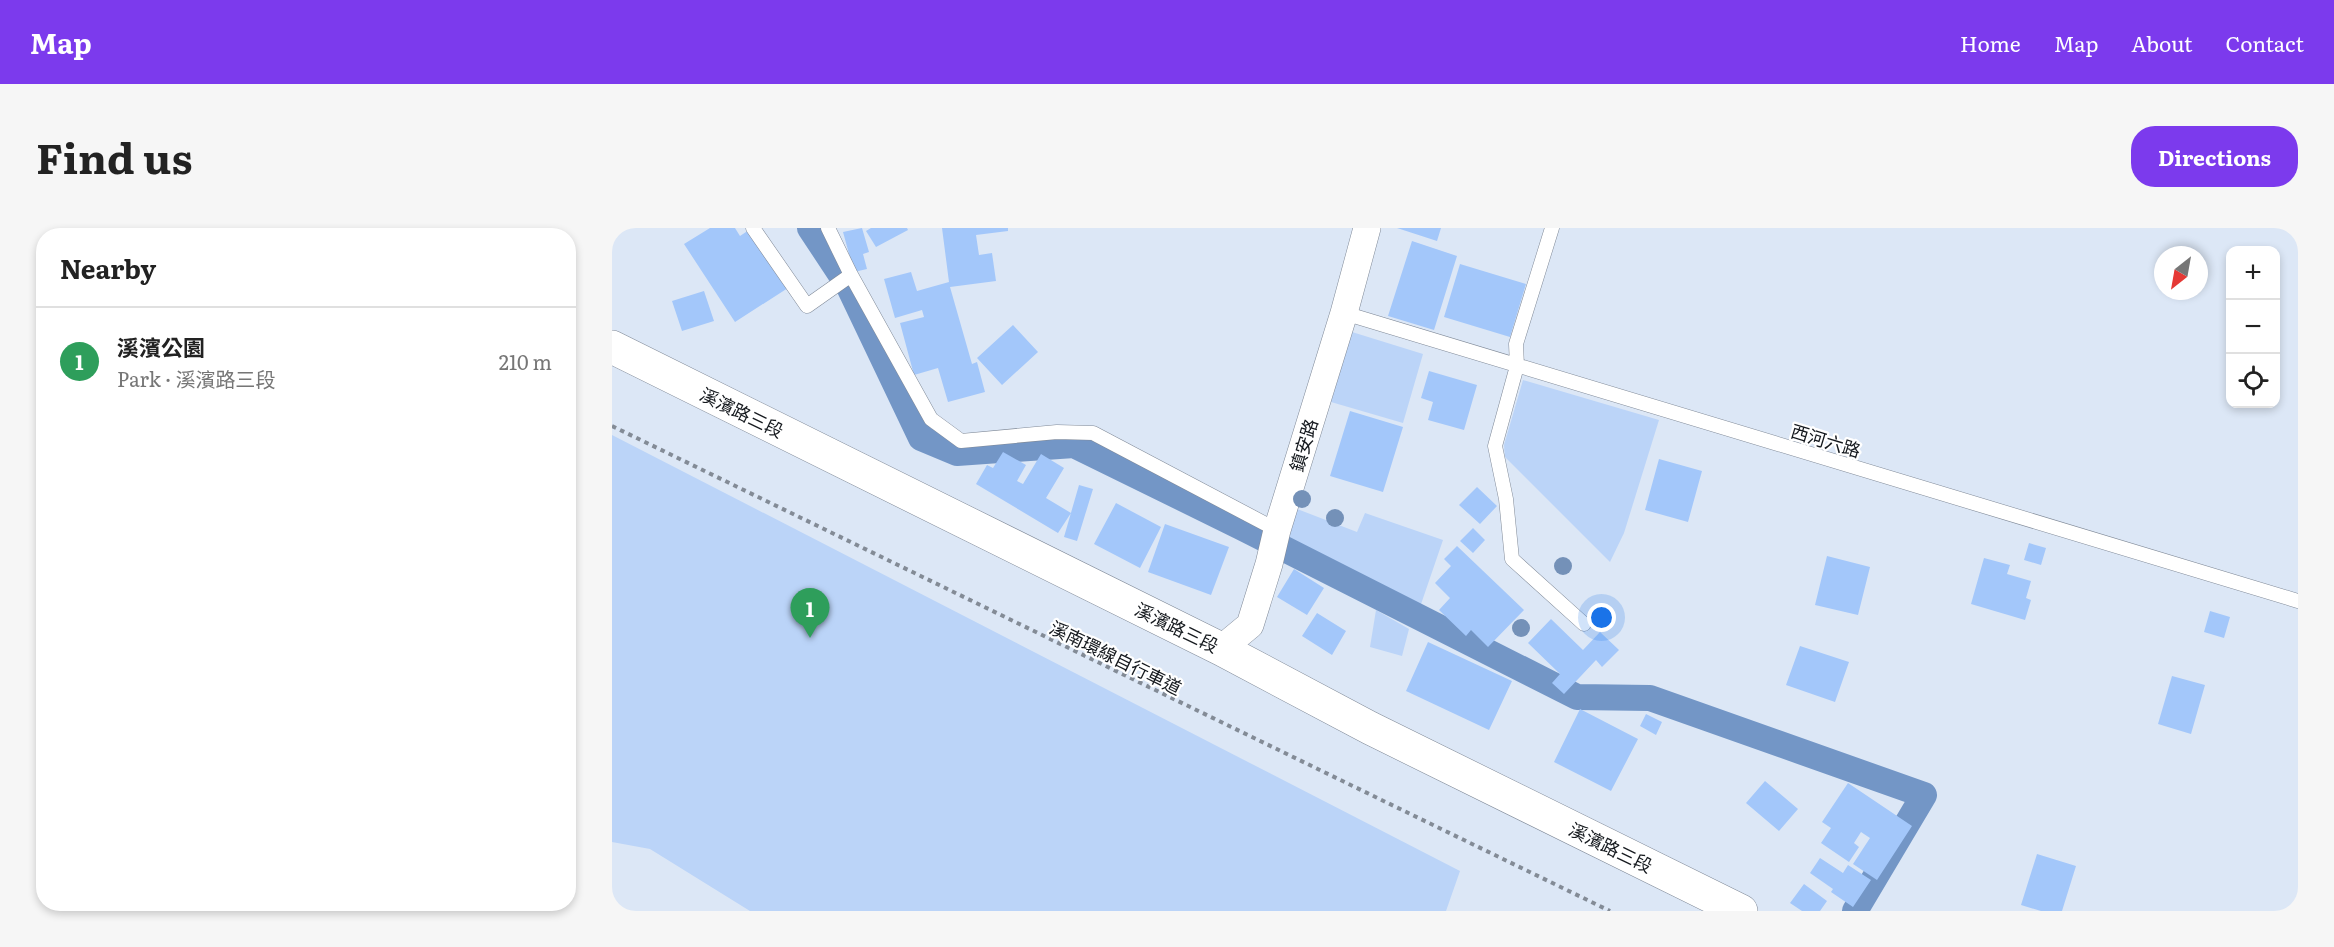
<!DOCTYPE html>
<meta charset="utf-8">
<style>
:root{--surface:#fff;--page:#f6f6f6;--text:#222;--muted:#767676;--line:#e0e0e0;--accent:#7c3aed}
body{margin:0;font-family:Literata,"Noto Sans TC",serif;background:var(--page);color:var(--text)}
.controls{position:absolute;right:18px;top:18px;display:grid;overflow:hidden;border-radius:12px;box-shadow:0 3px 9px #0003}
.controls button{width:54px;height:54px;display:grid;place-items:center;padding:0;border:0;border-bottom:2px solid var(--line);background:var(--surface);color:var(--text);font:30px sans-serif}
.compass{position:absolute;left:1542px;top:18px;width:54px;height:54px;border-radius:50%;background:var(--surface);box-shadow:0 3px 9px #0003;rotate:211deg}
.you{position:absolute;left:990px;top:390px;width:21px;height:21px;margin:-15px;border:4px solid #fff;border-radius:50%;background:#1a73e8;box-shadow:0 0 0 9px #1a73e833}
.badge{display:grid;place-items:center;width:39px;height:39px;border-radius:50%;background:var(--accent);color:#fff;font-size:20px;font-weight:700}
.pin{position:absolute;translate:-50% -50px;filter:drop-shadow(0 2px 3px #0008)}
.pin::after{content:'';position:absolute;top:32px;width:21px;height:18px;background:inherit;clip-path:polygon(0 0,100% 0,50% 100%)}
.list{margin:0;padding:0;list-style:none}
h2{display:flex;justify-content:space-between;align-items:center;height:78px;margin:0;padding:0 24px;font-size:26px}
h2 small{font-size:20px;font-weight:400;color:var(--muted)}
.list li{display:grid;grid-template-columns:39px 1fr auto;gap:18px;align-items:center;box-sizing:border-box;height:108px;padding:0 24px;border-top:2px solid var(--line)}
.list b{display:block;font-size:22px;white-space:nowrap}
.list p{margin:0;font-size:20px;white-space:nowrap;color:var(--muted)}
.list em{font-size:20px;font-style:normal;color:var(--muted)}
.icon{flex:none;width:33px;height:33px;fill:none;stroke:currentColor;stroke-width:2;stroke-linecap:round;stroke-linejoin:round}
.map{position:relative;flex:none;width:1686px;height:683px;overflow:hidden;border-radius:24px}
header{display:flex;align-items:center;gap:36px;box-sizing:border-box;height:84px;padding:0 30px;background:var(--accent);color:#fff}
header strong{font-size:28px}
nav{display:flex;gap:33px;margin-inline-start:auto;font-size:21px}
.intro{display:flex;align-items:center;justify-content:space-between;box-sizing:border-box;height:144px;padding:0 36px}
h1{margin:0;font-size:42px}
.button{padding:15px 27px;border-radius:24px;background:var(--accent);color:#fff;font-size:21px;font-weight:700}
main{display:flex;gap:36px;padding:0 36px}
aside{flex:1;background:var(--surface);border-radius:24px;box-shadow:0 3px 9px #0003}
.map>svg:first-child{display:block}
.green{fill:#bbd4f8}
.lines{fill:none;stroke-linecap:round;stroke-linejoin:round}
.canal{stroke:#7396c6;stroke-width:26}
.building{fill:#a3c7fa}
.service-casing{stroke:#808a98;stroke-width:15}
.minor-casing{stroke:#808a98;stroke-width:28}
.tertiary-casing{stroke:#808a98;stroke-width:34}
.path{stroke:#838b96;stroke-width:4;stroke-dasharray:4.5 4.5;stroke-linecap:butt}
.service{stroke:#fff;stroke-width:14}
.minor{stroke:#fff;stroke-width:27}
.tertiary{stroke:#fff;stroke-width:33}
.tree{fill:#7491b8}
.labels{text-anchor:middle;dominant-baseline:central;stroke-width:4.5;stroke-linejoin:round;paint-order:stroke}
.street-label{font-size:18px;fill:#14181d;stroke:#fff}
</style>
<header>
<strong>Map</strong>
<nav><a>Home</a><a>Map</a><a>About</a><a>Contact</a></nav>
</header>
<div class="intro"><h1>Find us</h1><a class="button">Directions</a></div>
<main>
<aside>
<h2>Nearby<small></small></h2>
<ul class="list">
<li><span class="badge" style="background:#2e9e5b">1</span><div><b>溪濱公園</b><p>Park · 溪濱路三段</p></div><em>210 m</em></li>
</ul>
</aside>
<div class="map">
<svg width="1686" height="683" viewBox="0 0 1686 683">
<rect width="100%" height="100%" fill="#dce7f6"/>
<!-- green -->
<path class="green" d="M740,104L811,126L791,195L719,174Z
M911,152L1047,192L1012,305L998,334L893,229L892,217Z
M0,207L848,643L834,683H138L38,621L0,614Z
M680,279L745,304L753,285L831,312L807,382L741,352L672,317Z
M764,382L797,401L790,428L758,419Z"/>
<g class="lines">
<!-- canal -->
<path class="canal" d="M198,0L237,59L309,210L345,225L462,217L629,299L965,469L1038,470L1312,567L1243,683"/>
</g>
<!-- building -->
<path class="building" d="M98,0H123L128,8L140,0L179,58L123,94L72,16Z
M250,0L257,24L251,26L255,41L242,44L231,4Z
M259,0H295L296,2L264,19L254,3Z
M330,0H396V3L364,7L367,27L380,25L384,53L338,59L360,136L365,134L373,164L336,174L326,140L302,147L288,95L312,89L310,82L283,90L272,51L299,44L305,63L337,54Z
M785,0H829L825,13Z
M800,13L845,28L822,102L776,88Z
M848,36L914,56L898,109L832,89Z
M92,63L102,93L70,103L60,73Z
M401,97L426,124L390,157L365,130Z
M817,143L865,157L852,202L816,192L821,174L809,170Z
M738,183L791,199L771,264L718,248Z
M391,224L414,237L405,253L411,256L429,226L452,240L434,270L459,285L446,305L364,256L375,237L381,240Z
M1047,231L1090,243L1076,294L1033,282Z
M467,257L481,261L465,313L452,309Z
M865,259L885,278L868,296L847,277Z
M504,275L549,299L528,340L482,316Z
M553,296L617,319L599,367L536,344Z
M861,300L873,312L861,325L848,313Z
M1417,315L1434,320L1429,337L1412,332Z
M845,318L912,382L876,419L859,402L854,408L827,382L838,370L823,355L839,338L832,331Z
M1215,328L1258,339L1246,387L1203,377Z
M1372,330L1398,337L1395,346L1419,353L1414,370L1419,372L1413,392L1359,376Z
M682,341L712,360L695,387L665,369Z
M1598,383L1618,389L1612,410L1592,404Z
M705,385L734,403L720,427L690,408Z
M939,391L971,422L988,404L1007,422L990,439L984,432L952,466L940,455L948,446L916,415Z
M816,414L900,453L877,502L794,463Z
M1188,418L1237,434L1223,474L1174,457Z
M1560,448L1593,457L1579,506L1546,496Z
M968,481L1026,511L999,563L942,534Z
M1034,486L1050,494L1044,507L1028,498Z
M1153,553L1186,581L1167,603L1134,575Z
M1236,555L1300,598L1265,652L1241,636L1258,610L1249,604L1242,615L1247,619L1237,634L1209,615L1219,600L1210,594Z
M1425,626L1464,638L1450,683H1429L1409,677Z
M1208,630L1231,645L1236,637L1259,652L1241,679L1219,664L1221,661L1198,645Z
M1192,656L1215,673L1208,683H1190L1178,675Z"/>
<g class="lines">
<defs>
<path id="service" d="M141,0L195,78L239,47
M216,0L239,47L319,191L349,213L445,204L481,205L665,302
M940,0L904,116L905,138L883,218L894,271L900,331L972,396
M732,85L1686,373"/>
<path id="minor" d="M609,421L638,397L657,336L665,302L732,85L755,0"/>
<path id="tertiary" d="M0,119L609,421L758,500L1129,683"/>
</defs>
<!-- service casing -->
<use href="#service" class="service-casing"/>
<!-- minor casing -->
<use href="#minor" class="minor-casing"/>
<!-- tertiary casing -->
<use href="#tertiary" class="tertiary-casing"/>
<!-- path -->
<path class="path" d="M0,198L998,683"/>
<!-- service -->
<use href="#service" class="service"/>
<!-- minor -->
<use href="#minor" class="minor"/>
<!-- tertiary -->
<use href="#tertiary" class="tertiary"/>
</g>
<!-- trees -->
<g class="tree">
<circle cx="690" cy="271" r="9"/>
<circle cx="723" cy="290" r="9"/>
<circle cx="951" cy="338" r="9"/>
<circle cx="909" cy="400" r="9"/>
</g>
<g class="labels">
<!-- street labels -->
<g class="street-label">
<text transform="translate(130 184) rotate(26)">溪濱路三段</text>
<text transform="translate(1214 212) rotate(17)">西河六路</text>
<text transform="translate(691 217) rotate(-73)">鎮安路</text>
<text transform="translate(565 399) rotate(26)">溪濱路三段</text>
<text transform="translate(504 429) rotate(26)">溪南環線自行車道</text>
<text transform="translate(999 619) rotate(26)">溪濱路三段</text>
</g>
</g>
</svg>
<div class="controls">
<button>+</button>
<button>−</button>
<button><svg class="icon" aria-label="locate" viewBox="0 0 24 24"><circle cx="12" cy="12" r="6"/><path d="M12 2v4M12 18v4M2 12h4M18 12h4"/></svg></button>
</div>
<svg class="compass" viewBox="-18 -18 36 36"><path d="M0-13l5 13h-10z" fill="#e53935"/><path d="M0 13l5-13h-10z" fill="#767676"/></svg>
<div class="you"></div>
<div class="pin badge" style="left:198px;top:410px;background:#2e9e5b">1</div>
</div>
</main>
